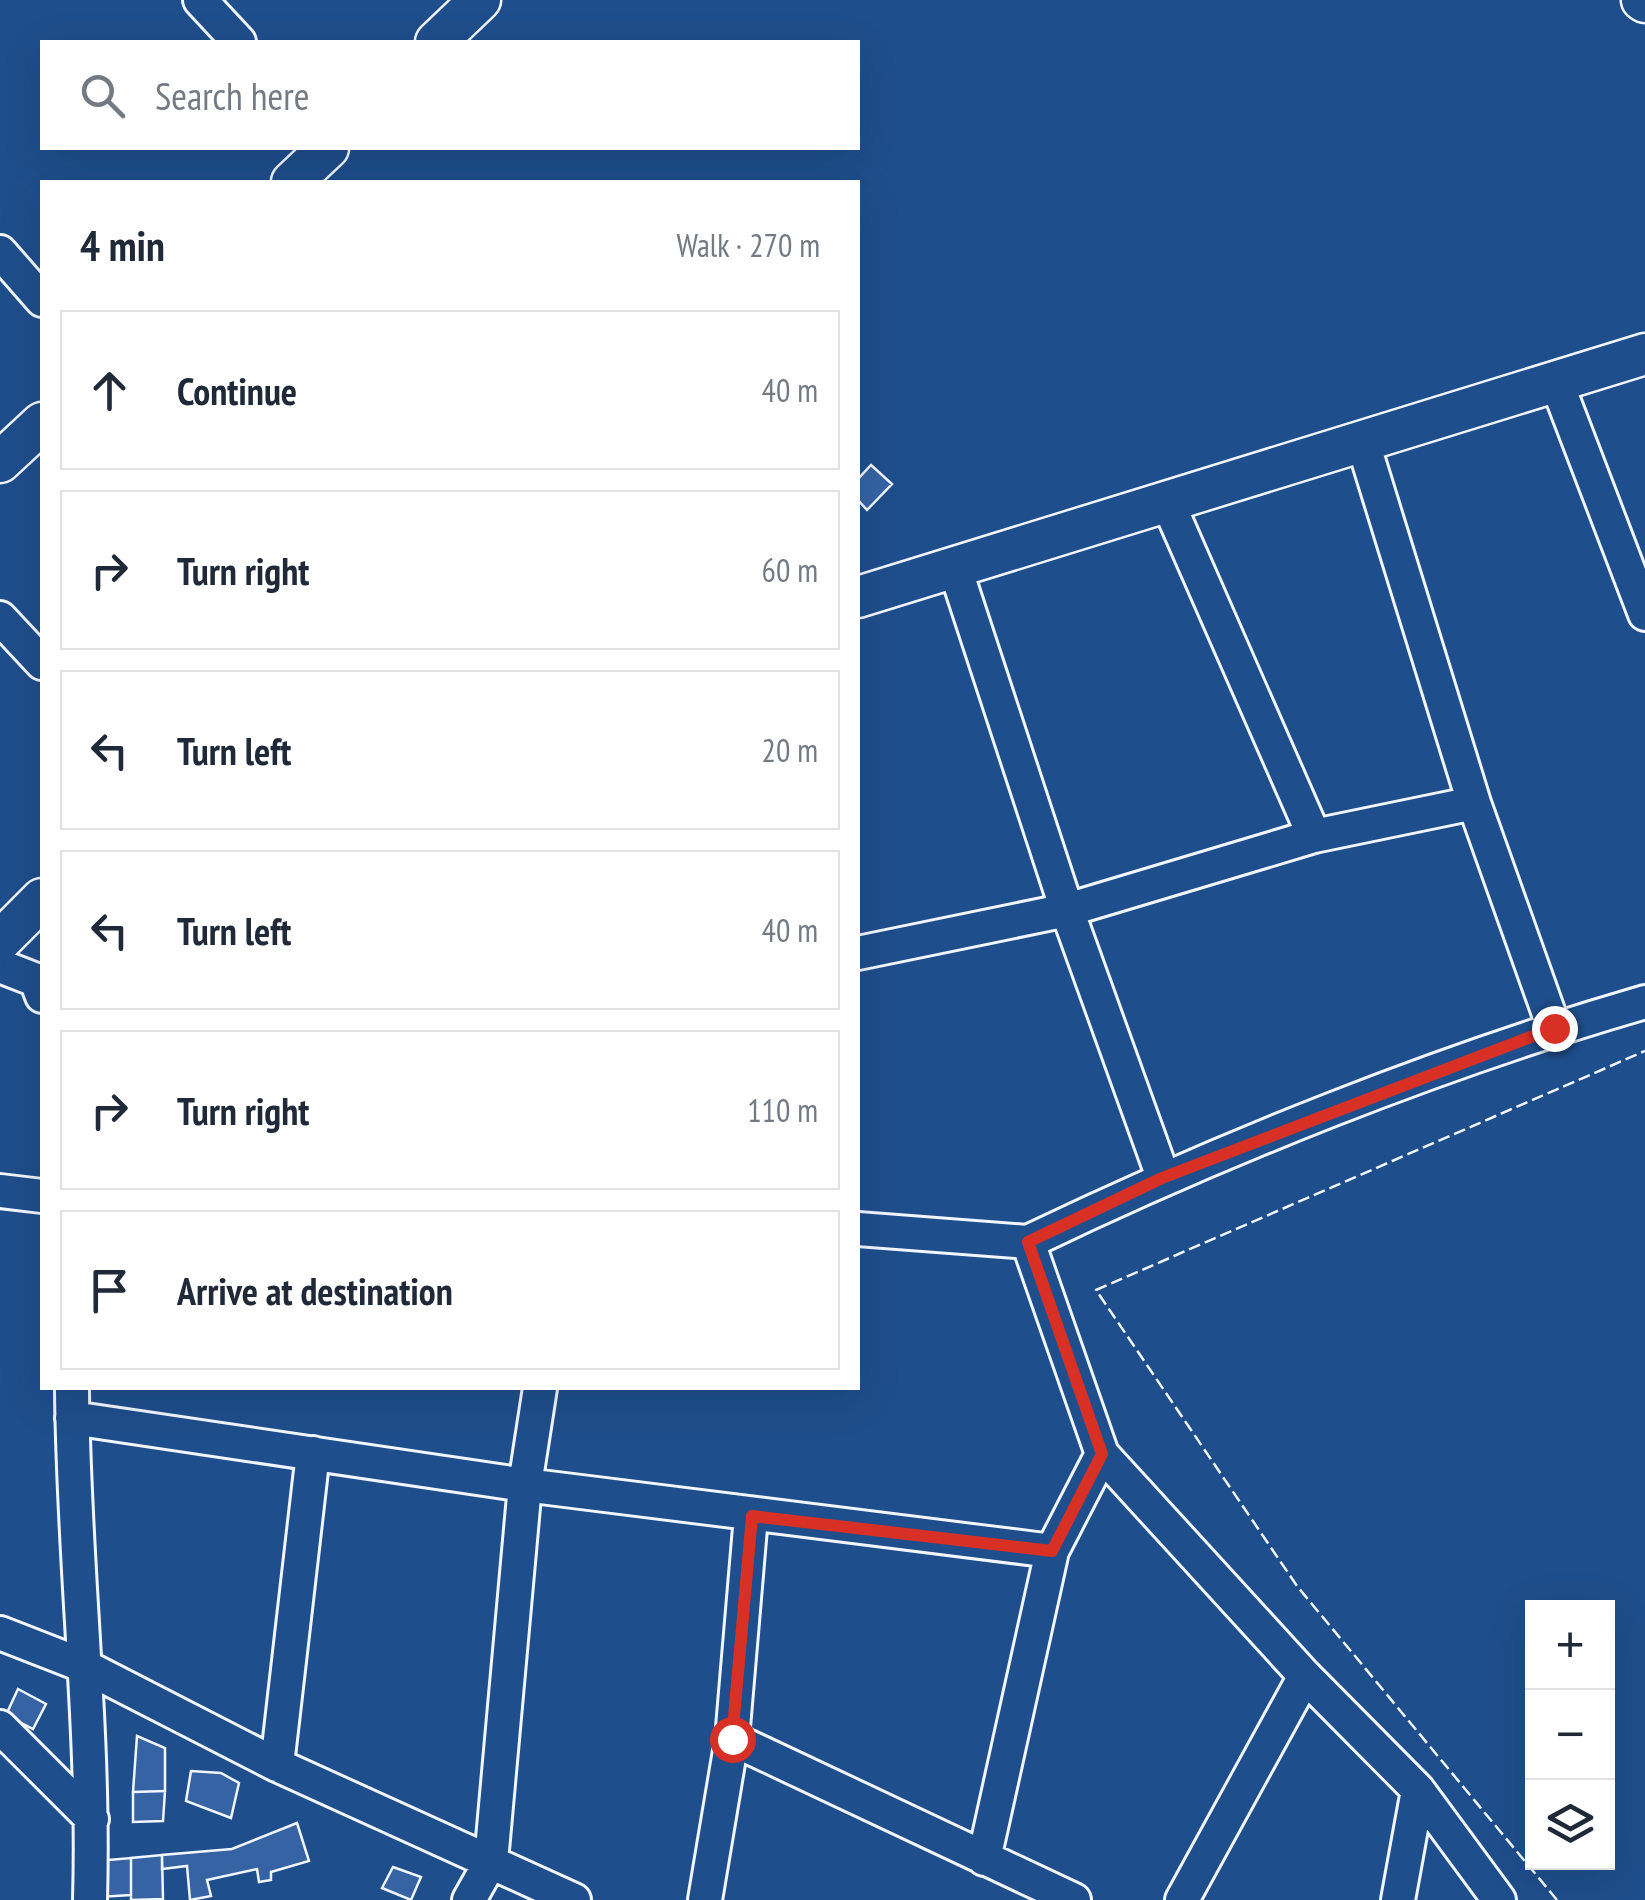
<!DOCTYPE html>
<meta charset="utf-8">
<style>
:root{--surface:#fff;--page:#f2f2f3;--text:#1f2937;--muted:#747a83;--line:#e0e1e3}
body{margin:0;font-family:"PT Sans Narrow",sans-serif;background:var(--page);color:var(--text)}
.controls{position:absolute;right:30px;bottom:30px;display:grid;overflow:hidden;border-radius:0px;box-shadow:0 10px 40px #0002}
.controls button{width:90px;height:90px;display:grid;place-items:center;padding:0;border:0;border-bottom:2px solid var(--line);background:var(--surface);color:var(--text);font:50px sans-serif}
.stop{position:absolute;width:30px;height:30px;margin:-22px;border:8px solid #d93025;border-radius:50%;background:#fff}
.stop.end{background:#d93025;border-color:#fff;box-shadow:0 2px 10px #0008}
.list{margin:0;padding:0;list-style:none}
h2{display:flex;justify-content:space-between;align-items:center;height:130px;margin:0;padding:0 40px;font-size:42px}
h2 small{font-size:32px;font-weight:400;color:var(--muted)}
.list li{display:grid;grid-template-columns:65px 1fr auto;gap:30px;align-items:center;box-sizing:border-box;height:160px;margin:0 20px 20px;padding:0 20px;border:2px solid var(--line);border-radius:0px}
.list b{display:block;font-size:38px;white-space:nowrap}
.list em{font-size:32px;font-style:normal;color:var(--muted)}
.icon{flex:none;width:55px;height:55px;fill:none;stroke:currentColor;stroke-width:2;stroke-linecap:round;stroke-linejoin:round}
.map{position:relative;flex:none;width:1645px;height:1900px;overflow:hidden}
.search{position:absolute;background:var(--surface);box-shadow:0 10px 40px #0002;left:40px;top:40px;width:820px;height:110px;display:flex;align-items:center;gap:25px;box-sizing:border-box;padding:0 35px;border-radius:0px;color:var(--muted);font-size:38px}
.panel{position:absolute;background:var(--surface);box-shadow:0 10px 40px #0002;left:40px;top:180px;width:820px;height:1210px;border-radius:0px}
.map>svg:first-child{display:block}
.building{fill:#3563a3;stroke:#f2f6ff;stroke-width:2.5}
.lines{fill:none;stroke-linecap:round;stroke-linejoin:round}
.minor-casing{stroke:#f2f6ff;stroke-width:38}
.tertiary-casing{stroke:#f2f6ff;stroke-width:45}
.minor{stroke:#1f4e8c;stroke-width:32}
.tertiary{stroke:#1f4e8c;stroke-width:40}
.fence{stroke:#f2f6ff;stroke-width:2.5;stroke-dasharray:12 5;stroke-linecap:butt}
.route{stroke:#d93025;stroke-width:12}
</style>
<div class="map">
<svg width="1645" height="1900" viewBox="0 0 1645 1900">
<rect width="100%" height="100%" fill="#1f4e8c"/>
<!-- building -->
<path class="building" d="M871,465L892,484L867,510L858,500V479Z
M18,1689L46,1704L33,1729L6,1715Z
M137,1736L165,1748V1791L133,1792Z
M191,1771L221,1773L239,1783L231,1818L186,1801Z
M165,1791L163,1821L133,1822V1792Z
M297,1823L309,1861L271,1872V1880L259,1882L257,1869L207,1880L211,1896L190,1900L187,1866L162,1869V1855L232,1849Z
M162,1855L163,1899L131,1900V1858Z
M131,1858V1895L99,1897L97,1861Z
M393,1867L421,1877L411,1900L382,1888Z"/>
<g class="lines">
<defs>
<path id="minor" d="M200,0L239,42
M0,252L42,300
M1556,381L1645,614
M1363,443L1474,803L1554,1028
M1168,503L1314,836
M955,568L1067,910L1163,1177
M0,618L42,663
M858,953L1067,910L1314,836L1474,803
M0,966L36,980L42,996
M0,1191L42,1196
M858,1229L1028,1242
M72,1388C73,1558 95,1729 90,1900
M72,1418L525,1485L1052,1551
M0,1633L82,1665L277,1765L574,1900
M0,1727L92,1819
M732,1739L1074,1900
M277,1765L313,1453
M984,1859L1052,1551L1102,1454
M469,1900L491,1861L525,1485L540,1388
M705,1900L732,1739L751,1516
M1182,1900L1305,1676
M1398,1900L1418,1790
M1499,1900L1418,1790L1305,1676L1102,1454L1028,1242C1222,1149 1438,1062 1645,1002"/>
<path id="tertiary" d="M1642,0L1645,2
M436,42L480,0
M292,182L328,148
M0,462L42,423
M858,597L1645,354
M0,941L42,899"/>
</defs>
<!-- minor casing -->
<use href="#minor" class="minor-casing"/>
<!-- tertiary casing -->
<use href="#tertiary" class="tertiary-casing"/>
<!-- minor -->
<use href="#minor" class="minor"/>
<!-- tertiary -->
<use href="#tertiary" class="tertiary"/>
<!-- fence -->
<path class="fence" d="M1557,1900L1297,1586L1096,1290L1645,1051"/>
</g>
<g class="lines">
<!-- route -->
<path class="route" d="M732,1739L752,1516L1052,1551L1102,1454L1028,1242L1162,1178L1554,1028"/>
</g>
</svg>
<div class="controls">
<button>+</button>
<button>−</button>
<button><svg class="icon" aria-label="layers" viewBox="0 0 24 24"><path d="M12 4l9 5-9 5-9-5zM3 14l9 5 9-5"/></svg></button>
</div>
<div class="stop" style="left:732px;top:1739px"></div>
<div class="stop end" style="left:1554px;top:1028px"></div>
<div class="search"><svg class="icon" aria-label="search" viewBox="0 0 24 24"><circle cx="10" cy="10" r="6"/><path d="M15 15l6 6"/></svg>Search here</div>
<section class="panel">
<h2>4 min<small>Walk · 270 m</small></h2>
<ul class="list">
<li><svg class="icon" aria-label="ahead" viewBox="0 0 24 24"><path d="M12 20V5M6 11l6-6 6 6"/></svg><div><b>Continue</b></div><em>40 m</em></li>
<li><svg class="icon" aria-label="right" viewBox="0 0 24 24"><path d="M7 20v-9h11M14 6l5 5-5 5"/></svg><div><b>Turn right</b></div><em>60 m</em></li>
<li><svg class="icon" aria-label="left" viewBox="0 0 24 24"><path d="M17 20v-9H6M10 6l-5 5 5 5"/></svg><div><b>Turn left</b></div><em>20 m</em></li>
<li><svg class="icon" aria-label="left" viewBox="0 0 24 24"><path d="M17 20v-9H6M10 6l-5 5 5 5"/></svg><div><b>Turn left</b></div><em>40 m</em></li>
<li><svg class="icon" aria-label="right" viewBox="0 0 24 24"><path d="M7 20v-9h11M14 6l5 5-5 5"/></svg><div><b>Turn right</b></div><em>110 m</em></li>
<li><svg class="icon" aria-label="arrive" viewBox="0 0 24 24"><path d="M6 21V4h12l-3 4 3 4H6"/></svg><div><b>Arrive at destination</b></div></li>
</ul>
</section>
</div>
